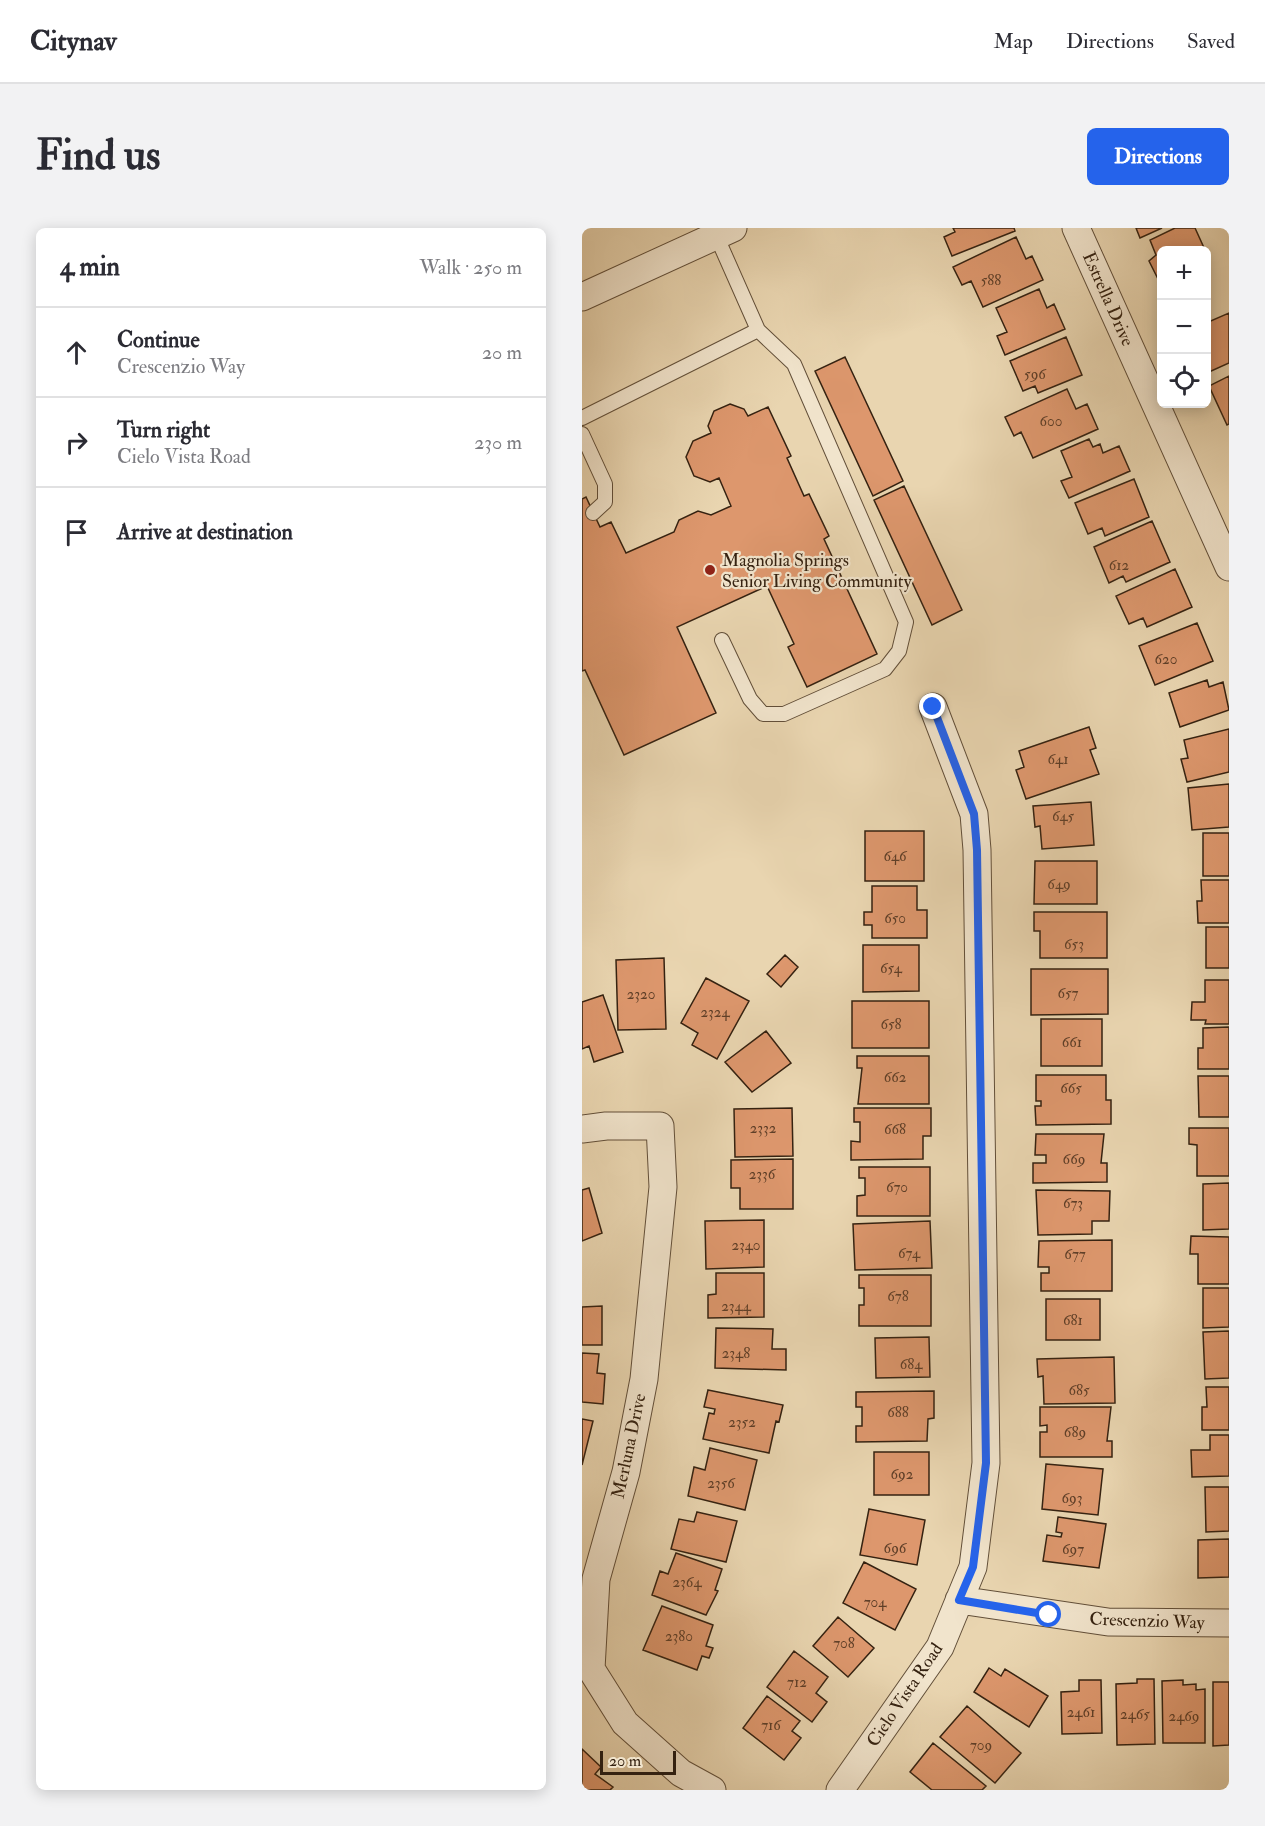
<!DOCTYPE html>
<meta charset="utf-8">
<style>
:root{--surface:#fff;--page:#f2f2f3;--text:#2b2b33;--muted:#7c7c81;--line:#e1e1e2;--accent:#2563eb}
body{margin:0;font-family:"IM FELL Double Pica",serif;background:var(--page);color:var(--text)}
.controls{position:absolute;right:18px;top:18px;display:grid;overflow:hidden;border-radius:9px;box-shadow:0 3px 15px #0003}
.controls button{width:54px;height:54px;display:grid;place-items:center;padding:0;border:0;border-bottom:2px solid var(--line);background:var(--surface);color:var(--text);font:30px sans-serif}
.scale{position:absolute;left:18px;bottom:15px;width:76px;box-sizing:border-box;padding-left:6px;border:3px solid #352211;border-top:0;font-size:16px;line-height:21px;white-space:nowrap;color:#352211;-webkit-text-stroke:4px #f1e4cc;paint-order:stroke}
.stop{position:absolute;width:18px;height:18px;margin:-14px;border:4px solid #2563eb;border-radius:50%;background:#fff}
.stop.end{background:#2563eb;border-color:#fff;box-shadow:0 2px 6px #0008}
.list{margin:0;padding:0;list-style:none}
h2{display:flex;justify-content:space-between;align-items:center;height:78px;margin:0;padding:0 24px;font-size:26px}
h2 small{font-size:20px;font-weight:400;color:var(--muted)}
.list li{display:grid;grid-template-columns:39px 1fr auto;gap:18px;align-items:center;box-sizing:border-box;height:90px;padding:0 24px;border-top:2px solid var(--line)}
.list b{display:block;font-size:22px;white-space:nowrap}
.list p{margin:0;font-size:20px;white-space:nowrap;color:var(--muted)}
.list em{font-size:20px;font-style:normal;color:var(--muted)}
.icon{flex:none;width:33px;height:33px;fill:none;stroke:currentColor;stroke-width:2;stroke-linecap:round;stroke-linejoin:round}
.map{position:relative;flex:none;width:647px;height:1562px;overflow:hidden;border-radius:9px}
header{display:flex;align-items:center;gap:36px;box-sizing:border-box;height:84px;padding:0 30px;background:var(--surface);border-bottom:2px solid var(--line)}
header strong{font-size:28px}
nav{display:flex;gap:33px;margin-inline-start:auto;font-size:21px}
.intro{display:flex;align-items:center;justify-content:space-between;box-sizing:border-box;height:144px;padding:0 36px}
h1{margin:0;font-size:42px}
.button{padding:15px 27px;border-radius:9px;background:var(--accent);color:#fff;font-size:21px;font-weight:700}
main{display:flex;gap:36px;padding:0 36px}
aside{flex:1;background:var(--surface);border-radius:9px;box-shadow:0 3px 15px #0003}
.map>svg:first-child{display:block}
.building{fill:#dd976d;stroke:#352211;stroke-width:1.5}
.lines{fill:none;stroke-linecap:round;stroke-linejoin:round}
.lane-casing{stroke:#624f39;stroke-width:16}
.street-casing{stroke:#624f39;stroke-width:29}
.lane{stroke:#f1e4cc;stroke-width:14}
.street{stroke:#f1e4cc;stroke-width:27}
.route{stroke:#2563eb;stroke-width:8}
.poi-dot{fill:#8f2418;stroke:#f1e4cc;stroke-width:2}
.labels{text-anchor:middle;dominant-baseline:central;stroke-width:4.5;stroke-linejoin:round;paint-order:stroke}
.number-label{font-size:15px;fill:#5f3f28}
.street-label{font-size:18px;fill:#352211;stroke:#f1e4cc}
.poi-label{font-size:18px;fill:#352211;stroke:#f1e4cc;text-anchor:start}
</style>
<header>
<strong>Citynav</strong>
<nav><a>Map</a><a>Directions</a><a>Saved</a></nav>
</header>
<div class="intro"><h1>Find us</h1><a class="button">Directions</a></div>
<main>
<aside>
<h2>4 min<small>Walk · 250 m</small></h2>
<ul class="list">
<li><svg class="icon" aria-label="ahead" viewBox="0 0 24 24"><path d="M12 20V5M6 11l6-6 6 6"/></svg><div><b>Continue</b><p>Crescenzio Way</p></div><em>20 m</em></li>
<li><svg class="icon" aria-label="right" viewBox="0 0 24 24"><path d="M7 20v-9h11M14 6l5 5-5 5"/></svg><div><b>Turn right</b><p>Cielo Vista Road</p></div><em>230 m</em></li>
<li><svg class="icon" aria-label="arrive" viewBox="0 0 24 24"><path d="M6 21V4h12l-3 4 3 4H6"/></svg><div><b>Arrive at destination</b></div></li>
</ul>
</aside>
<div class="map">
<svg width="647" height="1562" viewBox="0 0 647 1562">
<rect width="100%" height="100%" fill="#e9d5b0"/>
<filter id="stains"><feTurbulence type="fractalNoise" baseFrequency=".00333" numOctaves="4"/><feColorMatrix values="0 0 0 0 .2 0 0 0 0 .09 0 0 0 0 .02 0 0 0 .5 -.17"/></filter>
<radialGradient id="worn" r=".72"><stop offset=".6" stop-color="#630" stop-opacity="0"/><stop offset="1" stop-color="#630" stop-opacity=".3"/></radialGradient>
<!-- building -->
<path class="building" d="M371,0H432L433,3L370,28L362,9L373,4Z
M554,0H580L558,10Z
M593,0H613L623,22H580L579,57L567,33L574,27L568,12Z
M434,9L444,31L450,28L461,52L401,79L389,53L380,57L371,39Z
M457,61L465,80L472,76L483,101L423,127L415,108L425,104L414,80Z
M647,85V135L627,144L624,138V95Z
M484,109L500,147L456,165L453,158L441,163L428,133Z
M263,129L321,253L291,268L233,143Z
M647,148V196L645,197L627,158Z
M485,161L494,181L505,176L516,201L451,230L439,204L432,208L423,189Z
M148,176L162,181L166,188L186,179L209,228L205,230L222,268L227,266L247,308L242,311L295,426L225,459L206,419L212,416L185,358L95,399L134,485L42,527L3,442L0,443V271L4,269L18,299L29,294L44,325L92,304L97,292L116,283L129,287L149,278L137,250L128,254L112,248L104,229L111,213L129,205L126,198L132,183Z
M507,211L511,219L518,216L521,225L537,218L548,243L487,270L479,253L490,249L479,223Z
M552,251L567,289L523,308L520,300L506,306L493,275Z
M322,258L380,382L350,397L292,272Z
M570,293L588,334L544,354L541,348L527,355L512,319Z
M593,341L610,379L565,399L561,390L547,396L534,368Z
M615,395L631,433L573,457L557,418Z
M625,452L627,459L641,454L647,482L598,499L587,465Z
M507,499L514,520L508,522L517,546L444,571L434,542L442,539L437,523Z
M647,501V544L605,554L599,531L606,530L602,512Z
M647,556V599L610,602L606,560Z
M509,574L512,617L460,621L458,598L453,599L451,578Z
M283,603H342V653H283Z
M621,605H647V648H621Z
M453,633H515V676H452Z
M619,652H647V695H616L615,673H620Z
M290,658H335V682H345V710H290V697H282V684H290Z
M452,684H525V730H458V703H452Z
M624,699H647V740H624Z
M281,717H337V763L281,764Z
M203,727L216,739L199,759L185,746Z
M82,730L84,801L36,802L34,732Z
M449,741H526V786L449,787Z
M124,750L167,773L135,831L110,817L116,805L99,795Z
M623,752H647V796H623L624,792H609L610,774H623Z
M21,767L41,824L12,834L7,818L0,821V774Z
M270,773H347V820H270Z
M459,791H520V838H459Z
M647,799V841H616V820H621V800Z
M184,803L209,835L170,864L143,834Z
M275,828H347V876H276L280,840H275Z
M454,847H524V872H529V896L454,897L453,878H459V873H454Z
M616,848H647V889H617Z
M210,880L211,928L153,929L152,881Z
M272,880H349V908H341V931L269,932V913L278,914V894H272Z
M607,900H647V948H615V917L607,916Z
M454,906H522L519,935H525V954L451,955V935H464V927H453Z
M211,931V981H158V960H149V932Z
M277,939H348V988H275V968L283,967V950H277Z
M647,955V1001L621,1002V956Z
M7,960L20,1005L0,1013V962Z
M454,962L528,963L527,993H510V1006L456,1007Z
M182,992V1039L124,1041L123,993Z
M348,993L350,1040L273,1042L271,996Z
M609,1008L647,1009V1056H616V1026H608Z
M530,1012V1063H459V1045H467V1039H456L457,1013Z
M134,1045H182V1089L126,1090V1067L134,1066Z
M277,1047H349V1098H277V1077H282V1060H277Z
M621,1060H647V1099L621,1100Z
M464,1071H518V1112H464Z
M20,1078V1117H0V1079Z
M134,1100L191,1101L190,1121H204V1142L133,1140Z
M647,1103V1150L623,1151L621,1104Z
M347,1109L348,1149L294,1150L293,1110Z
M0,1125L17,1126L15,1145L23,1146L21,1176L0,1174Z
M532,1129L533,1175L462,1176L461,1148L456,1149L455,1131Z
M624,1159H647V1202H620V1179H625Z
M126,1162L201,1177L197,1194L194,1193L187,1225L121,1211L127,1185L132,1186L133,1181L122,1179Z
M352,1163V1190L346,1191L345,1213L274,1214V1198H280V1179H274V1164Z
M458,1179H529L525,1213H530V1229H458V1204H465V1197L458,1198Z
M0,1191L11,1193L0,1237Z
M628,1207H647V1248L610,1249L609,1222H628Z
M128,1220L175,1232L163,1282L106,1268L112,1239L123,1242Z
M292,1224H347V1267H292Z
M464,1236L521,1241L516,1287L460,1281Z
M623,1259H647V1303L624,1304Z
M287,1281L343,1292L335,1337L278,1327Z
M115,1284L155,1293L144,1334L89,1321L97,1291L112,1294Z
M476,1289L524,1296L517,1340L461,1333L465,1307L479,1309L480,1305L474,1304Z
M647,1311V1349L616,1350V1312Z
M94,1325L140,1341L133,1362L136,1363L124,1387L70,1367L78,1343L86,1346Z
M282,1334L334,1361L313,1402L261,1375Z
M80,1378L131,1397L124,1418L131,1420L127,1430L120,1428L115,1442L61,1422Z
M256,1389L292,1420L266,1449L231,1418Z
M212,1423L246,1449L234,1465L245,1474L230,1494L185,1459Z
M407,1440L419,1448L423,1441L466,1468L447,1499L392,1464Z
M555,1451H572L573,1516L535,1517L534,1456L555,1455Z
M497,1452H519L520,1505L480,1506L479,1464L497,1463Z
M601,1452V1457L614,1456V1462L623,1461V1515H581L580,1453Z
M631,1454H647V1517L631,1518Z
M185,1468L218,1493L210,1503L219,1510L202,1532L161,1500Z
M385,1478L439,1525L413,1555L358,1509Z
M351,1515L404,1558L400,1562H350L328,1544Z
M0,1521L19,1539L13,1546L31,1559L28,1562H0Z"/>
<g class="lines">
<defs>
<path id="lane" d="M134,7L176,102L212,136L324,394L317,423L303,441L202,486H181L168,471L140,412
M0,190L176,102
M0,206L23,256V274L11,285"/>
<path id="street" d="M494,0L647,339
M0,69L151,0
M0,901L24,898H78L81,959L62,1151L44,1244L14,1351L9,1441L43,1495L99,1545L130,1562
M377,1372L526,1394L647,1395
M258,1562L358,1419L391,1339L404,1235L395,622L392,586L351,479"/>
</defs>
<!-- lane casing -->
<use href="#lane" class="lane-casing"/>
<!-- street casing -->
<use href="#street" class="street-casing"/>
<!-- lane -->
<use href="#lane" class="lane"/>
<!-- street -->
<use href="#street" class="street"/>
</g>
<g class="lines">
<!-- route -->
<path class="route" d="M351,479L392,586L395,622L404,1235L391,1339L377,1372L467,1387"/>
</g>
<!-- markers -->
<circle class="poi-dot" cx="128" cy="342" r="6"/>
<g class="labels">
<!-- number labels -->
<g class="number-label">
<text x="409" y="52">588</text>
<text x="453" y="146">596</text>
<text x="469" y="193">600</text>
<text x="537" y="337">612</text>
<text x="584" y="431">620</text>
<text x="476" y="531">641</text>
<text x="481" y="588">645</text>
<text x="313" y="628">646</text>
<text x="477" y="656">649</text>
<text x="313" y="690">650</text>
<text x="492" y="716">653</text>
<text x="309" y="740">654</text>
<text x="486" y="765">657</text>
<text x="59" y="766">2320</text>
<text x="133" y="784">2324</text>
<text x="309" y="796">658</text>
<text x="490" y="814">661</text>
<text x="313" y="849">662</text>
<text x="489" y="860">665</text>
<text x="181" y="900">2332</text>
<text x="313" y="901">668</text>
<text x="492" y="931">669</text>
<text x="180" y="946">2336</text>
<text x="315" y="959">670</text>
<text x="491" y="975">673</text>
<text x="164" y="1017">2340</text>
<text x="327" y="1025">674</text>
<text x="493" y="1026">677</text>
<text x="316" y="1068">678</text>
<text x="154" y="1078">2344</text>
<text x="491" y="1092">681</text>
<text x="154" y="1125">2348</text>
<text x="329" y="1136">684</text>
<text x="497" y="1162">685</text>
<text x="316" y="1184">688</text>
<text x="160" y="1194">2352</text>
<text x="493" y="1204">689</text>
<text x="320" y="1246">692</text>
<text x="139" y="1255">2356</text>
<text x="490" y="1270">693</text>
<text x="313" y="1320">696</text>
<text x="491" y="1321">697</text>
<text x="105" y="1354">2364</text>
<text x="293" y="1374">704</text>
<text x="97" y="1408">2380</text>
<text x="262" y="1415">708</text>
<text x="215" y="1454">712</text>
<text x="499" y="1484">2461</text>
<text x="553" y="1486">2465</text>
<text x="602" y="1488">2469</text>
<text x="189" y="1497">716</text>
<text x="399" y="1517">709</text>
</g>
<!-- street labels -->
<g class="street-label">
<text transform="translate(526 71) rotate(66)">Estrella Drive</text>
<text transform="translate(47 1218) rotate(-78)">Merluna Drive</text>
<text transform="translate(565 1393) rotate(2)">Crescenzio Way</text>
<text transform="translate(323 1467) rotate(-56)">Cielo Vista Road</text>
</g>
<!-- poi labels -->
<g class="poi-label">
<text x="140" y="332">Magnolia Springs<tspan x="140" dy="21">Senior Living Community</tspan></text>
</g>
</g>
<rect width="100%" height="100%" filter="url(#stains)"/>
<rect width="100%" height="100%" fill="url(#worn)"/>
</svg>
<div class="controls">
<button>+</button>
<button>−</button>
<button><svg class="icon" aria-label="locate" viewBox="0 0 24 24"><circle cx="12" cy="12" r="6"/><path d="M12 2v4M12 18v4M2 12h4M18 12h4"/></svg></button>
</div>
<div class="scale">20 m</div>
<div class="stop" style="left:467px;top:1387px"></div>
<div class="stop end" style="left:351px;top:479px"></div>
</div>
</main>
